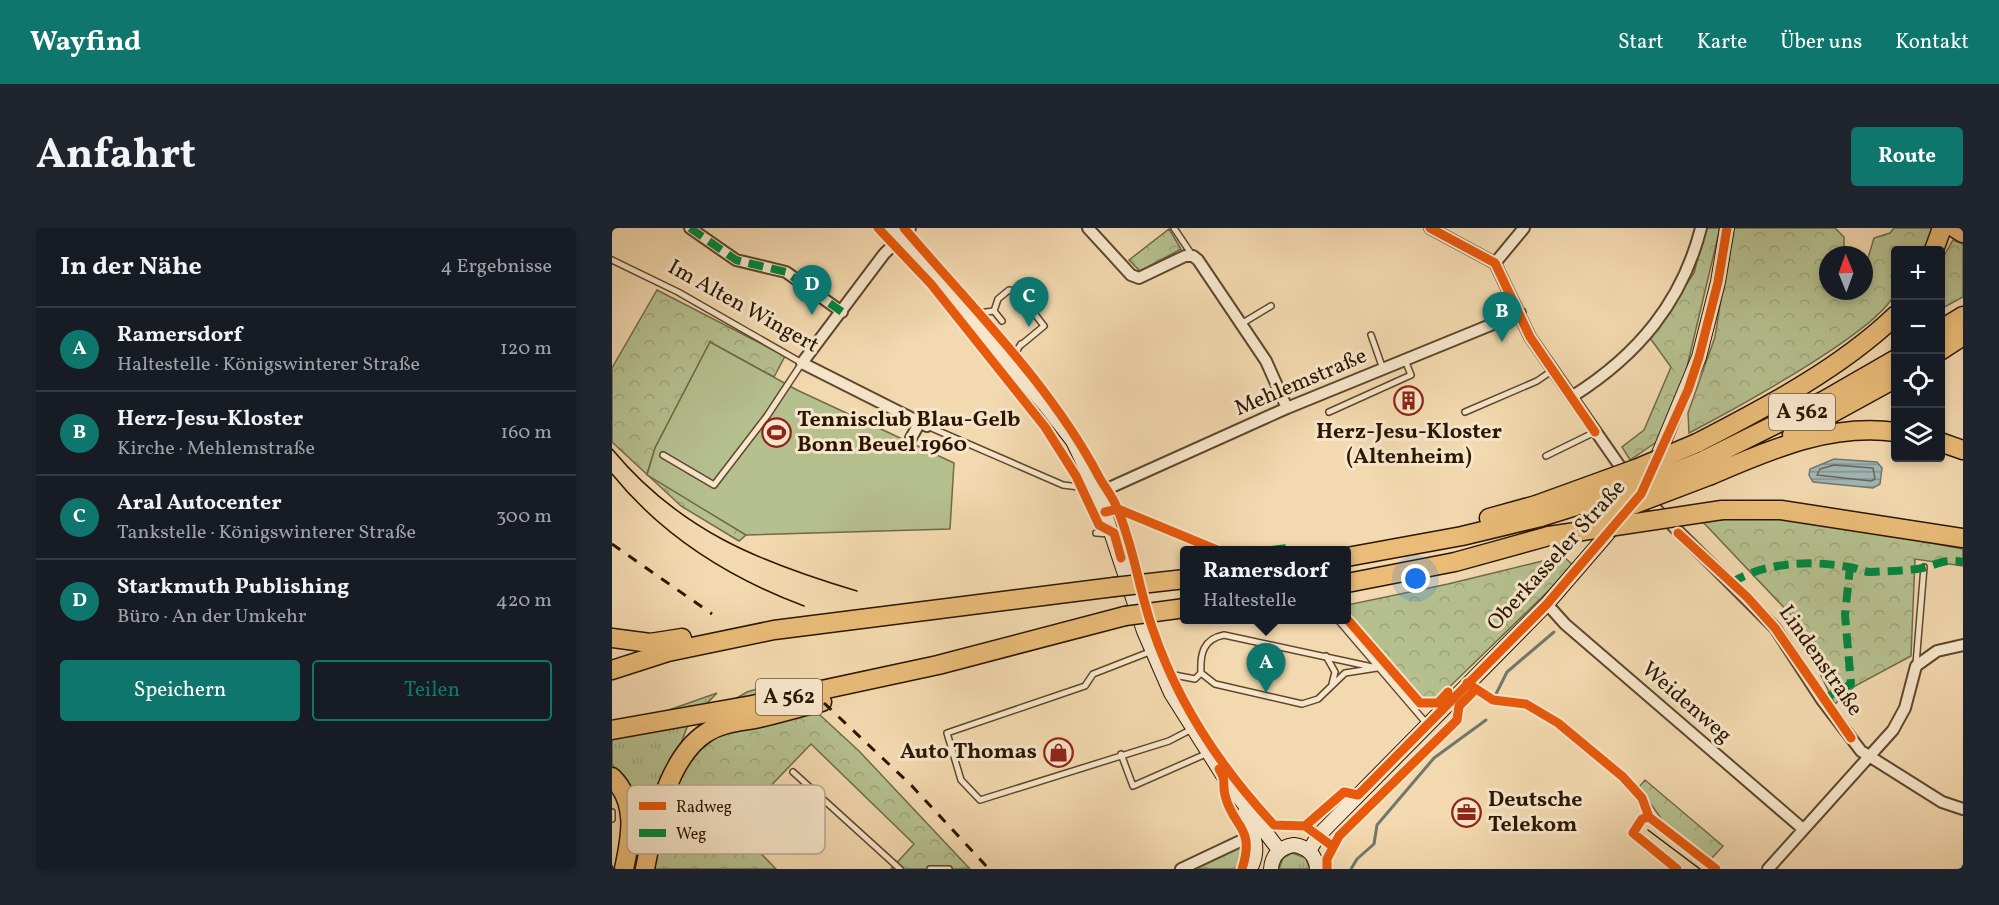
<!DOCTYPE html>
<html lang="de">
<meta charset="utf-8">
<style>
:root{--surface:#171b24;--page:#20242c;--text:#f1f3f6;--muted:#9ea1a6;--line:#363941;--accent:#0f766e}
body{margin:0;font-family:Vollkorn,serif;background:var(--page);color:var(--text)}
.controls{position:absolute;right:18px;top:18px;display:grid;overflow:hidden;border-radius:6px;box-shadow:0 3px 9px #0003}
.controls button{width:54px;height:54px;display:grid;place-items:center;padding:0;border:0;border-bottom:2px solid var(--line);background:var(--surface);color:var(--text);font:30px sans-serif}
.compass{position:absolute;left:1207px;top:18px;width:54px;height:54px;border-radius:50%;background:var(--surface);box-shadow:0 3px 9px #0003;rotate:359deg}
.you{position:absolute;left:804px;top:351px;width:21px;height:21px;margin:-15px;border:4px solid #fff;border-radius:50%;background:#1a73e8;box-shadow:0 0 0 9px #1a73e833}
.badge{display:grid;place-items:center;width:39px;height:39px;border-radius:50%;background:var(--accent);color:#fff;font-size:20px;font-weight:700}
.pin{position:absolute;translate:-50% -50px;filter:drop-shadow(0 2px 3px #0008)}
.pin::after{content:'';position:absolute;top:32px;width:21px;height:18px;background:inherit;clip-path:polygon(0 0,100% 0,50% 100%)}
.popup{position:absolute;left:568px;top:318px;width:171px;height:78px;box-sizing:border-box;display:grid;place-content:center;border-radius:6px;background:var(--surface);filter:drop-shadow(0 2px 4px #0005);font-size:20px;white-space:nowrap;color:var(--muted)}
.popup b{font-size:22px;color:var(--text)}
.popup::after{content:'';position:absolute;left:50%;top:100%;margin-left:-12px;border:12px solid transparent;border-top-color:var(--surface)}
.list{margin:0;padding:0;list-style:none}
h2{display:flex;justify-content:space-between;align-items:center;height:78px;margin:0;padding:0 24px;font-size:26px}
h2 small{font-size:20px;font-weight:400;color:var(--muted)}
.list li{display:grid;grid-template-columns:39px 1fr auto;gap:18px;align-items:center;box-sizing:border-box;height:84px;padding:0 24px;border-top:2px solid var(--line)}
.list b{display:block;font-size:22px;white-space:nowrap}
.list p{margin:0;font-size:20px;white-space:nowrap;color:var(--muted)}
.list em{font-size:20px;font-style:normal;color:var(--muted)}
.actions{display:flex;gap:12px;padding:18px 24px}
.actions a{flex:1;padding:14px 0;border:2px solid var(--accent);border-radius:6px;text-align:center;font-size:21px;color:var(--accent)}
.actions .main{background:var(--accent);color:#fff}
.icon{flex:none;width:33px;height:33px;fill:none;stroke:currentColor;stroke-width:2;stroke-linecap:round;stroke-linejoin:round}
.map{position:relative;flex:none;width:1351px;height:641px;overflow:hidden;border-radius:6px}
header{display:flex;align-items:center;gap:36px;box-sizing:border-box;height:84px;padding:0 30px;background:var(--accent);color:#fff}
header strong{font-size:28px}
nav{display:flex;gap:33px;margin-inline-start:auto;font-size:21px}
.intro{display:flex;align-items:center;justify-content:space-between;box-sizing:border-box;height:144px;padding:0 36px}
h1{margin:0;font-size:42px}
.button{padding:15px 27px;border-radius:6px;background:var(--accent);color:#fff;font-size:21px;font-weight:700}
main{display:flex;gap:36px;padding:0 36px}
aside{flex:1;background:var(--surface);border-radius:6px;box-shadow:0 3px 9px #0003}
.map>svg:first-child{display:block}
.grass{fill:url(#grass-tufts);stroke:#706b48;stroke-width:1.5}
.forest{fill:url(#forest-crowns);stroke:#706b48;stroke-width:1.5}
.pitch{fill:#b6c08f;stroke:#706b48;stroke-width:1.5}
.water{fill:url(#water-rules);stroke:#71776e;stroke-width:1.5}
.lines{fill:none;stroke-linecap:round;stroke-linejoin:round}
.shore{stroke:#66665c;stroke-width:1.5}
.stream{stroke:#71776e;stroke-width:3}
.lane-casing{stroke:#5d472d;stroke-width:8}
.street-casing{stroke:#5d472d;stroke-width:14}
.secondary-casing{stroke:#2b1602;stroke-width:16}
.highway-casing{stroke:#2b1602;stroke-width:21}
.lane{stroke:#f7e6cb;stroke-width:5}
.street{stroke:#f7e6cb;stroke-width:10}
.secondary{stroke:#f7e6cb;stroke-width:14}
.highway{stroke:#eabc78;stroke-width:18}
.tram{stroke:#2b1602;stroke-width:1.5}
.rail{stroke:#2b1602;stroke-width:3;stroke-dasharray:10 10;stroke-linecap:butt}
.highway-bridge-casing{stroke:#2b1602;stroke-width:21;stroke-linecap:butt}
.highway-bridge{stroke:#eabc78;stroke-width:18}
.quiet{stroke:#00873e;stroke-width:8;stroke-dasharray:15 8;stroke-linecap:butt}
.cycleway-casing{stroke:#f7e6cb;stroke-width:13}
.cycleway{stroke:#e8590c;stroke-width:9}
.labels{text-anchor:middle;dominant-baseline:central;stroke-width:6;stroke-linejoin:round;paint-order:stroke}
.shield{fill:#f7e6cb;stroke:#68543e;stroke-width:1.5}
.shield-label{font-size:21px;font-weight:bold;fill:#2b1602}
.street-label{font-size:22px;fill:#2b1602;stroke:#f7e6cb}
.poi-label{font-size:22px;font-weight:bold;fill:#2b1602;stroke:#f7e6cb;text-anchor:start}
.key{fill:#f7e6cb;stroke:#baa88f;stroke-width:1.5}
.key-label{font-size:16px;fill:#2b1602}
</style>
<header>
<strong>Wayfind</strong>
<nav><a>Start</a><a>Karte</a><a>Über uns</a><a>Kontakt</a></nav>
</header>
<div class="intro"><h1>Anfahrt</h1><a class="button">Route</a></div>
<main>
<aside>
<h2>In der Nähe<small>4 Ergebnisse</small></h2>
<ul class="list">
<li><span class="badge">A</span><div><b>Ramersdorf</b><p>Haltestelle · Königswinterer Straße</p></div><em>120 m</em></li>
<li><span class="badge">B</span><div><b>Herz-Jesu-Kloster</b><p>Kirche · Mehlemstraße</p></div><em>160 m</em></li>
<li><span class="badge">C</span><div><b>Aral Autocenter</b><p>Tankstelle · Königswinterer Straße</p></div><em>300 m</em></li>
<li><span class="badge">D</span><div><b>Starkmuth Publishing</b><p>Büro · An der Umkehr</p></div><em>420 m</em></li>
</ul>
<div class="actions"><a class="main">Speichern</a><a>Teilen</a></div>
</aside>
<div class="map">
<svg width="1351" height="641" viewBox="0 0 1351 641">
<defs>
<pattern id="grass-tufts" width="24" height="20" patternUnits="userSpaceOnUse" patternTransform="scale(1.5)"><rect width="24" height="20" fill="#b6c08f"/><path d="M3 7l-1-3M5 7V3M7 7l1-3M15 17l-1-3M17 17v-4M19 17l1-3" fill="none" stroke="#9da47a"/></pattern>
<pattern id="forest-crowns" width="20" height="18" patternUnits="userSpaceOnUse" patternTransform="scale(1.5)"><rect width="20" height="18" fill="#b6c08f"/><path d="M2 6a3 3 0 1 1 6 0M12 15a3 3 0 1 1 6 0" fill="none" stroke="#9da47a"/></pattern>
<pattern id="water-rules" width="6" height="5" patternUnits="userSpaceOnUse" patternTransform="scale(1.5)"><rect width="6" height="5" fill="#a0b7b6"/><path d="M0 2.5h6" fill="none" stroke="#839492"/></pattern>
</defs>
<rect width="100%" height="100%" fill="#f3d9af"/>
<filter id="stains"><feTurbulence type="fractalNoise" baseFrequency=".00333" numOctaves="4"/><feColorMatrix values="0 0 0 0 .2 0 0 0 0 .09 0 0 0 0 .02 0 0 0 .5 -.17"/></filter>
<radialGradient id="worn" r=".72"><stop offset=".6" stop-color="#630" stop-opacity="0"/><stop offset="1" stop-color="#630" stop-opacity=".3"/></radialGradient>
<!-- grass -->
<path class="grass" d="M105,465L77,494L22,641H18L30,601L25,567L0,536V502Z
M680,625L694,630L698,641H667L671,630Z"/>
<!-- forest -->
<path class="forest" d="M1094,0H1108L1074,143L1046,213L1018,232L1010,219L1032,202L1059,139L1038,110L1082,45Z
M1120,0H1223L1232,9V27H1216V63H1252V43L1262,10L1278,5L1282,0H1321L1313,22H1284C1283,34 1287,53 1283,64C1272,101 1115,185 1077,205L1076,185L1103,109Z
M557,1L569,21L528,43L517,32Z
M1341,12L1351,16V69L1329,81V33Z
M45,62L173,128L162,149L98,114L43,220L35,246L134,307L127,313L69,278L0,214V140Z
M1126,288L1194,291L1351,321V338L1303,331L1299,428L1243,458L1223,476L1179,387L1090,293Z
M951,328L962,338L822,474L807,470L735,382V377L836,356Z
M171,453L247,523L358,641H279L302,616L199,516L121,597L164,641H37L69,544L121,472L135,464Z
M1033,552L1111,618L1099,631L1050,592L1027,559Z
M630,617L627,641H583Z"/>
<!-- pitch -->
<path class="pitch" d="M98,114L185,162L342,235L338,301L134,307L35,247L43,220Z"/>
<!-- water -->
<path class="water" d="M1222,231L1265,234L1270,240L1268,256L1261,260L1201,254L1197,247L1198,241Z"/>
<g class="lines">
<!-- shore -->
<path class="shore" d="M1222,237L1261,240L1263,251L1259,253L1205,247L1208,241Z"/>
<!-- stream -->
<path class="stream" d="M884,466L895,444L942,404
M739,641L745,631L762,616L765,597L822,530L874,492"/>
<defs>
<path id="lane" d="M562,0L580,27
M0,32L66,64L190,135L155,188L102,257L51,227
M382,83L386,71L397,62L405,63L432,98L409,117
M357,86L382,83L390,93
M629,96L659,78
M759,107L771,141
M397,135L409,116
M717,184L799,147L793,132
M853,184L925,153L941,142
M315,198L451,257L467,259L480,254
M934,228L983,204
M484,305L497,306
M726,392L815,496
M612,407L765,440L733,445L706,471L690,476L603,456L589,445C588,426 591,411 612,407Z
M540,423L481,446L473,458L335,505L349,552L368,572L557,513L580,501
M714,428L723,444L720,456
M1304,436L1312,339
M552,445L583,451L589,445
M509,526L521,558L596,525
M181,544L288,641
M0,584V591
M318,641H337"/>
<path id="street" d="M78,0L124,32L174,44L230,84
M298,0L272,26L190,135L315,198
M476,0L519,47L527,50L573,28H581L586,32L654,133L675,180
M818,0L883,35L918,109L1014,247
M883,35L912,0
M961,168C1026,127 1070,74 1089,0
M299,210L308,194
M486,265L675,180L908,85
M1031,268L1163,400L1210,472L1249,523L1330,574L1351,581
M935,376L953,396L1191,601
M569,641L641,607
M1156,641L1281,502L1293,480L1304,438L1325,423L1351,417"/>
<path id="secondary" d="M280,0L434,178L461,213L486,265L532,403L559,465L614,552L667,622
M1043,235L1087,129L1106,54L1115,0
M632,586C641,605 649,621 638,641
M697,623L706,608L935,376L1004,296
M659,641C660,627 668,619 682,617C696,619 704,627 705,641"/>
<path id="highway" d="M1343,0L1351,5
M1322,22L1330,0
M1328,102L1351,88
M1328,123L1351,108
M1180,207L1284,150
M1328,214L1351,222
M1085,215C1153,180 1229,140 1284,87
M1092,232L1211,173L1284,131
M1099,247C1158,222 1217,195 1284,204
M1110,282H1169L1351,310
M877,290L924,277
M735,329L850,308L929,289
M735,355L843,334L937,308
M0,410L38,415L70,410
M0,442L56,424L162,402L502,359
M0,502L140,477L326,437L513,388
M0,549C26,575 19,608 12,641
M33,641C41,599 56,529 94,505C109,495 126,494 143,491C165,486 188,479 210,474"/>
</defs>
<!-- lane casing -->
<use href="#lane" class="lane-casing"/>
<!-- street casing -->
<use href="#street" class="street-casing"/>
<!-- secondary casing -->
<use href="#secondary" class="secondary-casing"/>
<!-- highway casing -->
<use href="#highway" class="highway-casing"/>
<!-- lane -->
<use href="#lane" class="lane"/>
<!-- street -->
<use href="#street" class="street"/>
<!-- secondary -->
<use href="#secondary" class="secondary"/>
<!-- highway -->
<use href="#highway" class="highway"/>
<!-- tram -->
<path class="tram" d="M0,221C67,302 147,334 245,363
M0,246C51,309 117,350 192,378
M1036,602L1088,641"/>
<!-- rail -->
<path class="rail" d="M0,316L100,386
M212,475L299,557L377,641"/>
<defs>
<path id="highway-bridge" d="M924,277L1026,240L1085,215
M929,289L1028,258L1092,232
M973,295L1099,247
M937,308L1110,282
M502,359L573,351
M513,388L573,380"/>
</defs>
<!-- highway-bridge casing -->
<use href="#highway-bridge" class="highway-bridge-casing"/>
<!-- highway-bridge -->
<use href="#highway-bridge" class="highway-bridge"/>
<!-- quiet -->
<path class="quiet" d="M78,0L124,32L174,44L230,84
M659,322L677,320L679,322
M1119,355C1153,334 1198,332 1237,339C1245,340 1251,344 1259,344C1276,343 1294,343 1311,340C1326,336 1335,330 1351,334
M1210,472L1239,456L1233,387L1238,339"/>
<defs>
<path id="cycleway" d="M266,0L319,56L433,199L464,248L487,297L502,305L509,330
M292,0C360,80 438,156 487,249C493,260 501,269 505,280C522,319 527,363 541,402C566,476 609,540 662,597L693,598L720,618
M818,0L883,35L918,109L983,204
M493,284L506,281L605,322
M1066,305L1135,369L1163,400L1239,510
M735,391L808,475H826L836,464
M855,455L881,472L914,476L946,495L1011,549L1030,570L1037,589L1104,641
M607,541C615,554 610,555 613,567C620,599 644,598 630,641
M1037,589L1030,591L1021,605L1065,641
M693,598L732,564L746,567L935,376L1029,266L1076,162L1087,129L1106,54L1115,0
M715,641V631L727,608L845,492L847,478L860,465"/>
</defs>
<!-- cycleway casing -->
<use href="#cycleway" class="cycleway-casing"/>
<!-- cycleway -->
<use href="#cycleway" class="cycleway"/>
</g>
<!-- icons -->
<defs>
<symbol id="building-ring" viewBox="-11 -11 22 22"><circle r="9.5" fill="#f7e6cb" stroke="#8f2418" stroke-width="1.5"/><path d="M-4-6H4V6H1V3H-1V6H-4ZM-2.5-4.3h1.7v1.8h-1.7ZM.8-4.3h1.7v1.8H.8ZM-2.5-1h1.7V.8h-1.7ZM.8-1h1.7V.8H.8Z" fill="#8f2418"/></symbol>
<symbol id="stadium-ring" viewBox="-11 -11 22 22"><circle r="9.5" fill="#f7e6cb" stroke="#8f2418" stroke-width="1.5"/><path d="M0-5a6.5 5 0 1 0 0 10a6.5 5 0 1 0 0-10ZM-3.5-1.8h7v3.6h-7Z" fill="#8f2418"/></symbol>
<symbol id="shop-ring" viewBox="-11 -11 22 22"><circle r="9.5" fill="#f7e6cb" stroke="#8f2418" stroke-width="1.5"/><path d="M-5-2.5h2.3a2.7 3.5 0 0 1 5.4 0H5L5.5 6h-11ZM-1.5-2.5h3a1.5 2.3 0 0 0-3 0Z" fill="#8f2418"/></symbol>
<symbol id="office-ring" viewBox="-11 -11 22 22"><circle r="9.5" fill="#f7e6cb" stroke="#8f2418" stroke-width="1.5"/><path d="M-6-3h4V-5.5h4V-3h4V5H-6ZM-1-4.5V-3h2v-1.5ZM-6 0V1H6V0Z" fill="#8f2418"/></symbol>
</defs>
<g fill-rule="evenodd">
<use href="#building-ring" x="780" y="156" width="33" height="33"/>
<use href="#stadium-ring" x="148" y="188" width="33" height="33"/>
<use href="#shop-ring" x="430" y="508" width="33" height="33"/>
<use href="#office-ring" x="838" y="568" width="33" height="33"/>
</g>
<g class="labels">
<!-- shield labels -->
<g class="shield">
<rect x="1157" y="166" width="66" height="36" rx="4.5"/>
<rect x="144" y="451" width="66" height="36" rx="4.5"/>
</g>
<g class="shield-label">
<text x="1190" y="184">A 562</text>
<text x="177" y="469">A 562</text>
</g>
<!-- street labels -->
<g class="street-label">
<text transform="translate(131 79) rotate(29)">Im Alten Wingert</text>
<text transform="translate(689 155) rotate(-23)">Mehlemstraße</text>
<text transform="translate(945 328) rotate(-48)">Oberkasseler Straße</text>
<text transform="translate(1208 433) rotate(55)">Lindenstraße</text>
<text transform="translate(1074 475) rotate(41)">Weidenweg</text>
</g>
<!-- poi labels -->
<g class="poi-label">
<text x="185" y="192">Tennisclub Blau-Gelb<tspan x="185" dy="25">Bonn Beuel 1960</tspan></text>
<text x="797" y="204" text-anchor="middle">Herz-Jesu-Kloster<tspan x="797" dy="25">(Altenheim)</tspan></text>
<text x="425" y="524" text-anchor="end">Auto Thomas</text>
<text x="876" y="572">Deutsche<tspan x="876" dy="25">Telekom</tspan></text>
</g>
</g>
<!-- legend -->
<rect x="15" y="557" width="198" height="69" rx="9" class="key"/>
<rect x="27" y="574" width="27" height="8" fill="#e8590c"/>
<rect x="27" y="601" width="27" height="8" fill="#00873e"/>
<g class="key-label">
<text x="64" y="584">Radweg</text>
<text x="64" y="611">Weg</text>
</g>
<rect width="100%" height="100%" filter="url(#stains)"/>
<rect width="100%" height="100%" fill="url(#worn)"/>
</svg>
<div class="controls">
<button>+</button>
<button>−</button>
<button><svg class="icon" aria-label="locate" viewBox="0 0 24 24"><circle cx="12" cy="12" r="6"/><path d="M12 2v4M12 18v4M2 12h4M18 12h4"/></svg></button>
<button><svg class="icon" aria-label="layers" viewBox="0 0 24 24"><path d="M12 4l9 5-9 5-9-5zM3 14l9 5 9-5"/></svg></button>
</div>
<svg class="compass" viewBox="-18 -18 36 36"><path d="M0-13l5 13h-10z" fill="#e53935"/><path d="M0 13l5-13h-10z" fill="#9ea1a6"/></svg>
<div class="you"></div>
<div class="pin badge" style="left:654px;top:465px">A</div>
<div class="popup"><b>Ramersdorf</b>Haltestelle</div>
<div class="pin badge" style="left:890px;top:114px">B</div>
<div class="pin badge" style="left:417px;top:99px">C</div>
<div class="pin badge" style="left:200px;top:87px">D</div>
</div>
</main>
